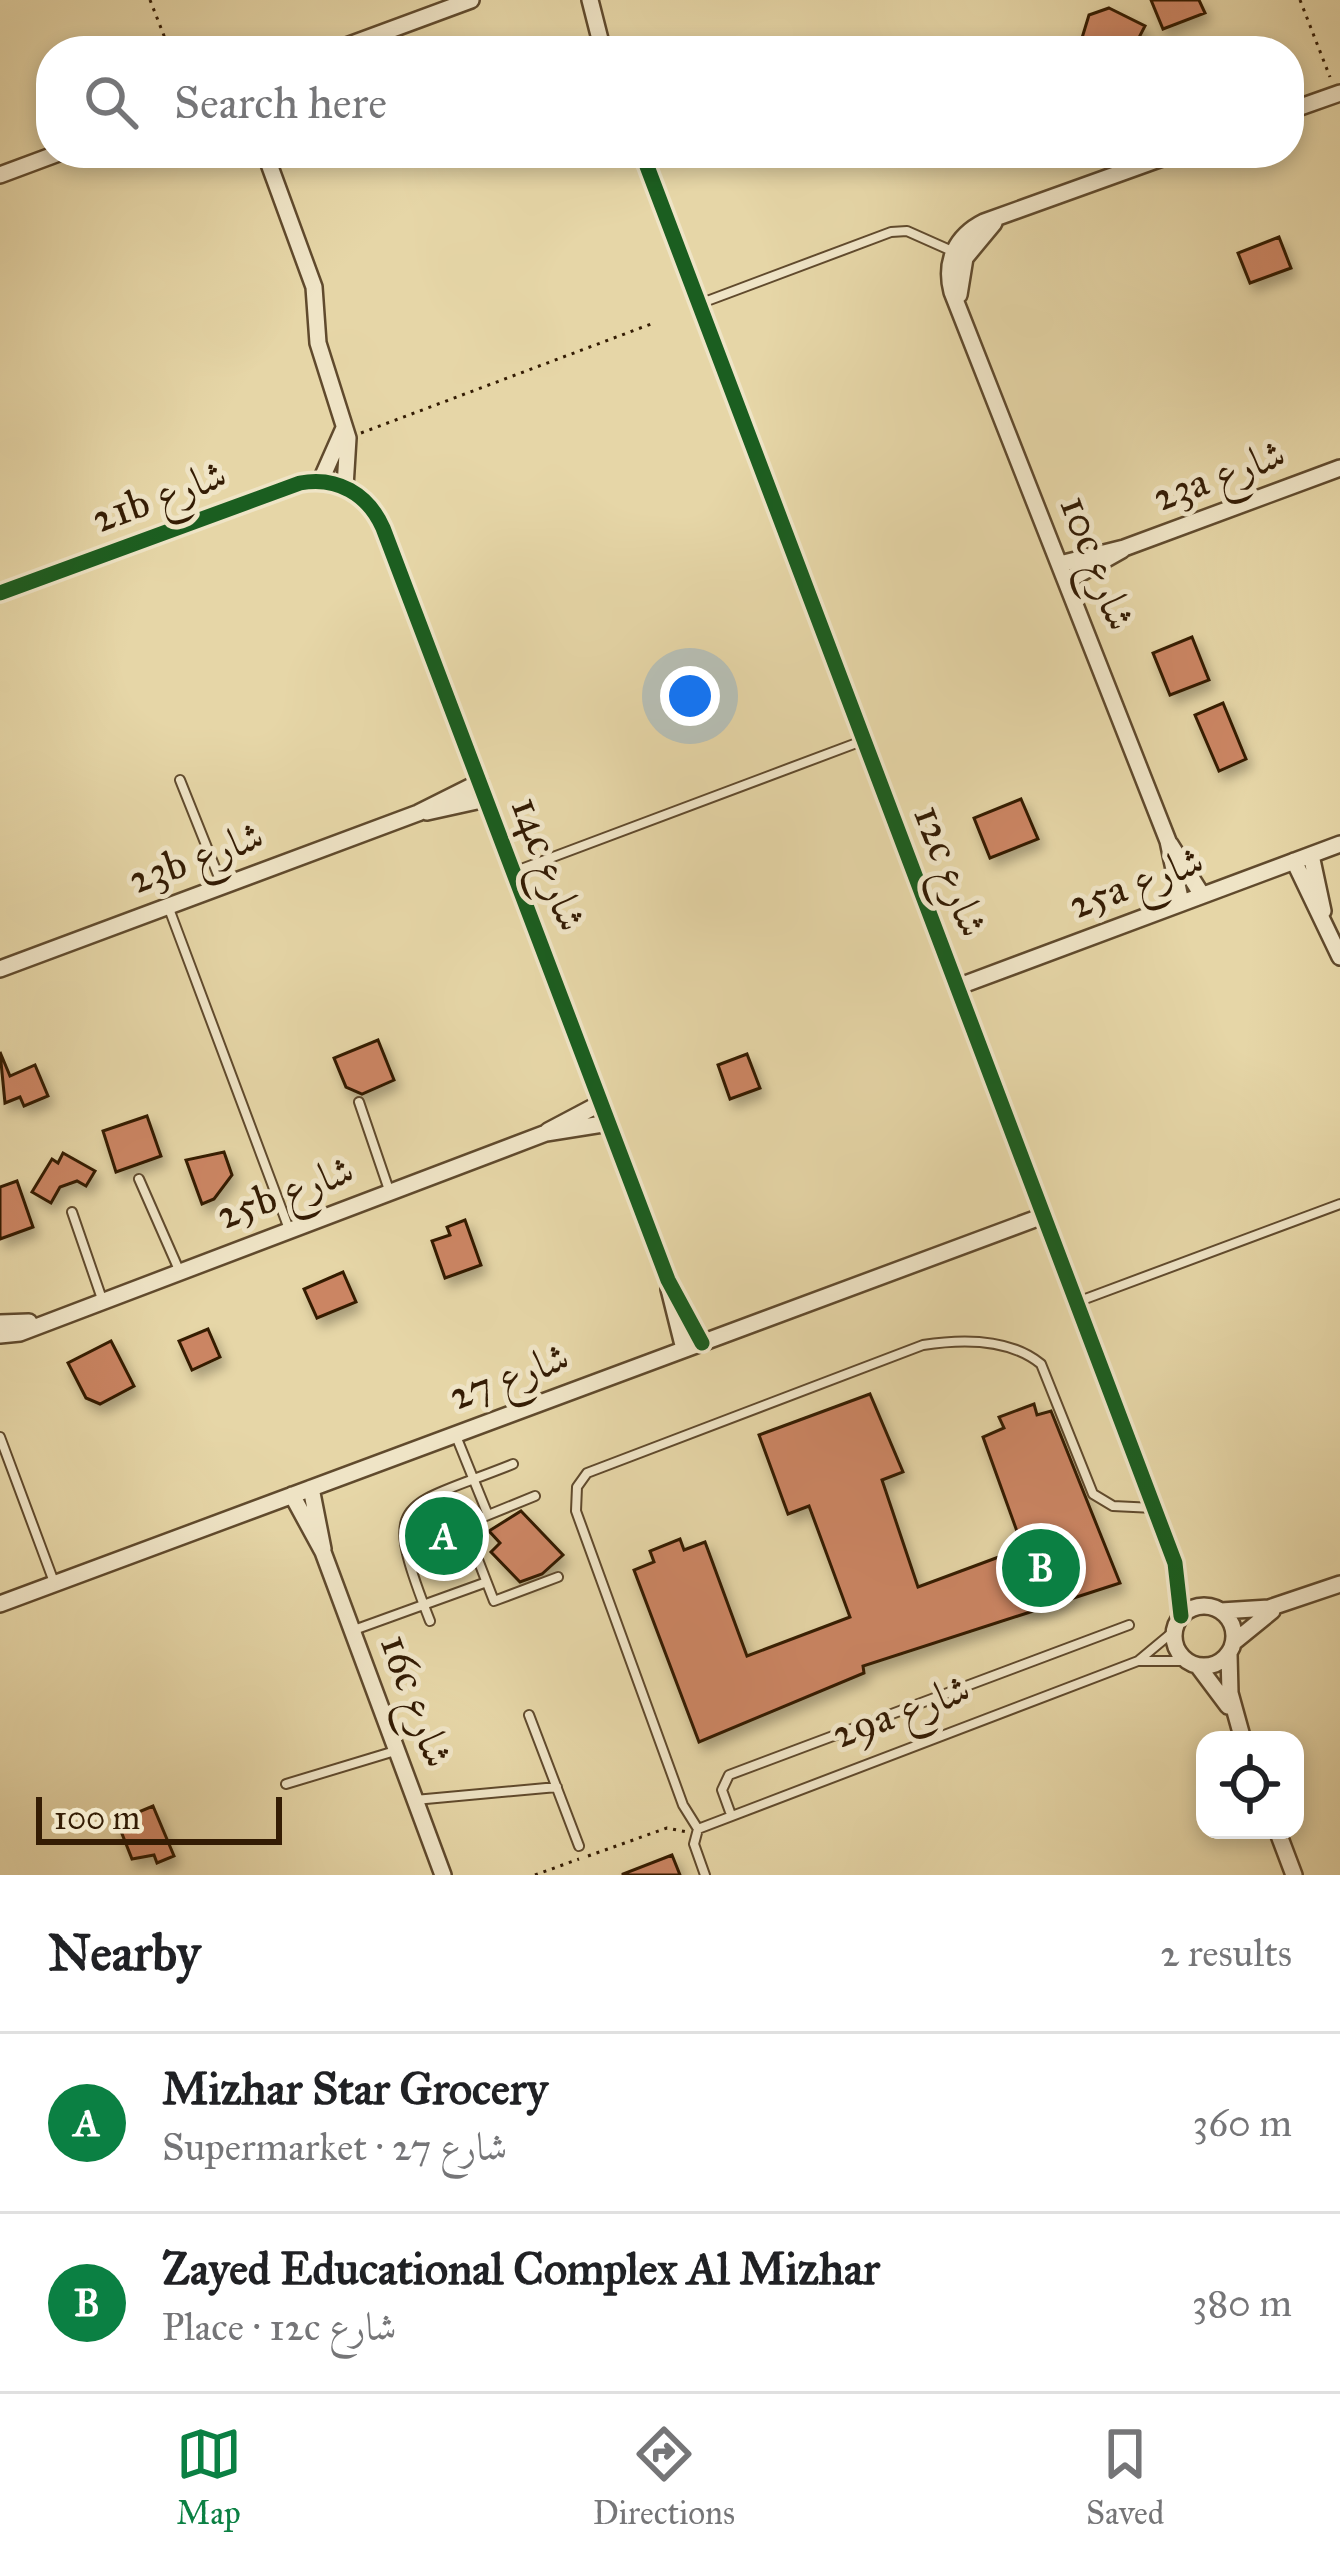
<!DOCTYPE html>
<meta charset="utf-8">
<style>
:root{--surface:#fff;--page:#f6f6f6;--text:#202124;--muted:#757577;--line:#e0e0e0;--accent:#0b8043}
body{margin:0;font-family:"IM FELL Great Primer",Amiri,serif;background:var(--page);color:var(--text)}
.controls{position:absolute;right:36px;bottom:36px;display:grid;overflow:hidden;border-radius:24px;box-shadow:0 6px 18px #0003}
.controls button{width:108px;height:108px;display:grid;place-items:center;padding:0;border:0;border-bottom:3px solid var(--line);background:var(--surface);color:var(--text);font:60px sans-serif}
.scale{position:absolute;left:36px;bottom:30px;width:246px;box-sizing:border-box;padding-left:12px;border:6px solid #341c04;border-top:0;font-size:33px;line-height:42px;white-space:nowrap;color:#341c04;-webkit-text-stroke:9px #efe4c6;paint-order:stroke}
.you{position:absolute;left:690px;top:696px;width:42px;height:42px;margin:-30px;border:9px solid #fff;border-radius:50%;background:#1a73e8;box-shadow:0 0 0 18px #1a73e833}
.badge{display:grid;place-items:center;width:78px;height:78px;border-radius:50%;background:var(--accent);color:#fff;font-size:39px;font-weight:700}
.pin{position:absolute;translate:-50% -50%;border:6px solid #fff;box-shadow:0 3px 12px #0006}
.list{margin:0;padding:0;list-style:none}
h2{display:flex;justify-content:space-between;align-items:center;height:156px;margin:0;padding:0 48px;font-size:51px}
h2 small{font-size:39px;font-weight:400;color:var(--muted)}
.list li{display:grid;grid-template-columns:78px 1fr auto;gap:36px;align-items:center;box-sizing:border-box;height:180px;padding:0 48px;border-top:3px solid var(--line)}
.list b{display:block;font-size:45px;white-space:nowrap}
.list p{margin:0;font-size:39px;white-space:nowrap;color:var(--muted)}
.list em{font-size:39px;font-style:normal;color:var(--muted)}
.icon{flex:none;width:66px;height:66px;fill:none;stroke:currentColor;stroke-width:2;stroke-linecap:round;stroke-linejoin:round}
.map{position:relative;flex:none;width:1340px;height:1875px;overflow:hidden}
.search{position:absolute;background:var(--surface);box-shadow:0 6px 18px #0003;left:36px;right:36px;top:36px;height:132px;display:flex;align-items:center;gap:30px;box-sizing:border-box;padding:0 42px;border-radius:48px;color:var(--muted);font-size:45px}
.sheet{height:516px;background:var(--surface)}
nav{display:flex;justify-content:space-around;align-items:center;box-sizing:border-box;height:168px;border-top:3px solid var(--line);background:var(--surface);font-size:33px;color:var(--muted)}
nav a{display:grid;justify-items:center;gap:6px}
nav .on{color:var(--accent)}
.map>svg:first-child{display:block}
.building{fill:#cb8563;stroke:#341c04;stroke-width:3;filter:url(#shadow)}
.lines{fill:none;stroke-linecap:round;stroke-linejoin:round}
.service-casing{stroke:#604a2d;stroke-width:12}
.minor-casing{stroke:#604a2d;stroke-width:20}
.path{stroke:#341c04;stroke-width:3;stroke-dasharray:3 6;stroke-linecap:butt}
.service{stroke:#efe4c6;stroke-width:8}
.minor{stroke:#efe4c6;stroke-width:15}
.cycleway-casing{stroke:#efe4c6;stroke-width:22}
.cycleway{stroke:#1b5e20;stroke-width:15}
.labels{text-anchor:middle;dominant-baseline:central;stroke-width:10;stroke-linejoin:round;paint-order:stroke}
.street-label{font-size:42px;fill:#341c04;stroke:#efe4c6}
</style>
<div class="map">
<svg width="1340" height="1875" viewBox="0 0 1340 1875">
<defs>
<filter id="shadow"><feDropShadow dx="5" dy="8" stdDeviation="6" flood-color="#0004"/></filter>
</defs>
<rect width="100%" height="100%" fill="#e6d6a7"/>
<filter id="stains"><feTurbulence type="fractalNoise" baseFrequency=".00167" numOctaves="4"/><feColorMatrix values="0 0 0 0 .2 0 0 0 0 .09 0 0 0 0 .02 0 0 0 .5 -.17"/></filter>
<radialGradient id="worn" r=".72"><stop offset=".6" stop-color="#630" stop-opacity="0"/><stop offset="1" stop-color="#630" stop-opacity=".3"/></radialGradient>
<!-- building -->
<path class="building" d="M1151,0H1199L1205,13L1163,29Z
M1109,8L1145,26L1132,51H1078L1089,15Z
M1279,237L1291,268L1250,283L1238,253Z
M1192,637L1209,680L1170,695L1153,653Z
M1223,703L1246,759L1219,771L1195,715Z
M1021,799L1038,839L990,858L974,818Z
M378,1040L394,1080L362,1094L346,1087L334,1058Z
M0,1052L10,1076L35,1065L48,1096L24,1106L20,1097L5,1103Z
M747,1054L760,1088L730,1099L718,1065Z
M147,1116L161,1156L116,1172L103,1131Z
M224,1152L232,1175L214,1199L202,1204L186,1160Z
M63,1153L95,1171L86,1186L77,1181L60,1187L51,1203L32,1192L52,1159L58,1163Z
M17,1181L33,1227L0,1239V1187Z
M465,1220L481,1265L445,1278L432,1241L450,1235L447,1227Z
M343,1272L356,1302L317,1318L304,1289Z
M208,1329L220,1357L192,1370L179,1341Z
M111,1341L134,1386L100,1404L86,1398L68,1363Z
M870,1394L903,1472L882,1480L918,1587L1023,1548L983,1437L1004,1428L999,1417L1034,1404L1037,1415L1051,1411L1120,1583L863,1666L864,1673L699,1742L634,1570L654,1562L650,1551L680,1539L684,1550L705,1542L747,1656L850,1617L809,1506L788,1514L759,1435Z
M521,1511L563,1555L542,1574L520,1582L491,1552L500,1543L489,1531Z
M153,1806L174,1856L157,1863L154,1855L132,1859L117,1821Z
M672,1855L680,1875H623V1874Z"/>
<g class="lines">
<defs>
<path id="service" d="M699,304L891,232L907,231L952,251
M180,780L222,885
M513,872L862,741
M168,906L289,1229
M359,1102L389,1190
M139,1179L179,1270
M72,1212L102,1299
M1077,1302L1340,1204
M456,1436L488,1515
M0,1437L54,1582
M535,1496L476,1520L468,1534L494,1601L558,1577
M430,1621C381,1495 398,1510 513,1464
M354,1630L484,1583
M1140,1661H1186
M529,1715L579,1846
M286,1784L395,1751
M415,1800L557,1787
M730,1812L722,1790L729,1775L1129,1625
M698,1829L683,1805L576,1511L577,1487L587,1473L923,1345C961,1339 1009,1338 1041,1364L1093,1494L1113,1506L1154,1508
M705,1875L694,1844L698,1829L1138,1661L1174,1631"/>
<path id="minor" d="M590,0L603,51
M333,51L471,0
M1289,111L1340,93
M265,153L314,287L318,343L348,438L345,487
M642,153L1175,1563L1181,1616
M1176,153L984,222C956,236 944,261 952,292L1168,841L1181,903
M0,175L59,153
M959,295L965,258L994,223
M321,480L344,428
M1060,564L1124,548L1340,468
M1067,581L1122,550
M0,593L300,483C337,476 368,494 383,528L668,1280L702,1343
M427,812L486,799
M1170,844L1202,895
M1311,855L1323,911
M1294,861L1340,957
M0,969L418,813L480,782
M957,987L1340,844
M548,1131L601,1103
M669,1289L684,1349
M0,1323L29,1322
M0,1335L20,1333L546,1133L609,1123
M311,1488L323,1549
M292,1495L323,1552L443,1875
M0,1604L1043,1216
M1174 1636a30 30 0 1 1 60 0a30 30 0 1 1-60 0Z
M1221,1611L1269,1608L1340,1584
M1234,1642L1272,1611
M1229,1654L1230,1693L1243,1740
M1198,1666L1228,1706
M1277,1830L1294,1875"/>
</defs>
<!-- service casing -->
<use href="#service" class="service-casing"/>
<!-- minor casing -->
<use href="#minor" class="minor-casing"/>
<!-- path -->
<path class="path" d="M150,0L170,51
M1300,0L1330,77
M361,433L651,324
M588,1856L667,1828L687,1832
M535,1875L579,1859"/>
<!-- service -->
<use href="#service" class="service"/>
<!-- minor -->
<use href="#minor" class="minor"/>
<defs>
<path id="cycleway" d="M642,153L1175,1563L1181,1616
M0,593L300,483C337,476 368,494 383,528L668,1280L702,1343"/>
</defs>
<!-- cycleway casing -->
<use href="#cycleway" class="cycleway-casing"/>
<!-- cycleway -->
<use href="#cycleway" class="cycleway"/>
</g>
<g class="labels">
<!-- street labels -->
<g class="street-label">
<text transform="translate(1219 475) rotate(-20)">23a شارع</text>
<text transform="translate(159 496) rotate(-20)">21b شارع</text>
<text transform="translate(1098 563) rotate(69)">10c شارع</text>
<text transform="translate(196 857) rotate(-20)">23b شارع</text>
<text transform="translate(549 864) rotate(69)">14c شارع</text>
<text transform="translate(951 871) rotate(69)">12c شارع</text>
<text transform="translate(1136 882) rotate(-20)">25a شارع</text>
<text transform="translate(285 1192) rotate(-20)">25b شارع</text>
<text transform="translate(509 1376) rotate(-20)">شارع 27</text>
<text transform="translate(417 1701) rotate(70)">16c شارع</text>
<text transform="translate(901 1711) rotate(-20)">29a شارع</text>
</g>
</g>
<rect width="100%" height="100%" filter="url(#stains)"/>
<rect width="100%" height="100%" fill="url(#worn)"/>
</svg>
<div class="controls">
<button><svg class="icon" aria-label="locate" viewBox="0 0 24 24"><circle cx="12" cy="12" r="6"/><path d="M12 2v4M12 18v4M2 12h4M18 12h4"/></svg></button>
</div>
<div class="scale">100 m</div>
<div class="you"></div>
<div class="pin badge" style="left:444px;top:1536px">A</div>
<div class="pin badge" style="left:1041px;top:1568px">B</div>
<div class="search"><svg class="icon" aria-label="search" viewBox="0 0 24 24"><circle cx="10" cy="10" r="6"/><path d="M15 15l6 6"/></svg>Search here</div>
</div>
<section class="sheet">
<h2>Nearby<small>2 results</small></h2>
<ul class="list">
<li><span class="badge">A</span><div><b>Mizhar Star Grocery</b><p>Supermarket · شارع 27</p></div><em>360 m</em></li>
<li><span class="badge">B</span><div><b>Zayed Educational Complex Al Mizhar</b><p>Place · 12c شارع</p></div><em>380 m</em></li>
</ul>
</section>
<nav>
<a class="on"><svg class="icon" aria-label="map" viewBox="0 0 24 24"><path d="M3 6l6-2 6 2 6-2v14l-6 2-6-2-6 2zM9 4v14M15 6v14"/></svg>Map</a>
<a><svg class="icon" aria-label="directions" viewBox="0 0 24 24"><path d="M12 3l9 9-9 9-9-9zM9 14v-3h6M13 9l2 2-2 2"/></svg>Directions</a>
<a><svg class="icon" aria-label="saved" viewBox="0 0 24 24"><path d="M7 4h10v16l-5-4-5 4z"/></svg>Saved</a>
</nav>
